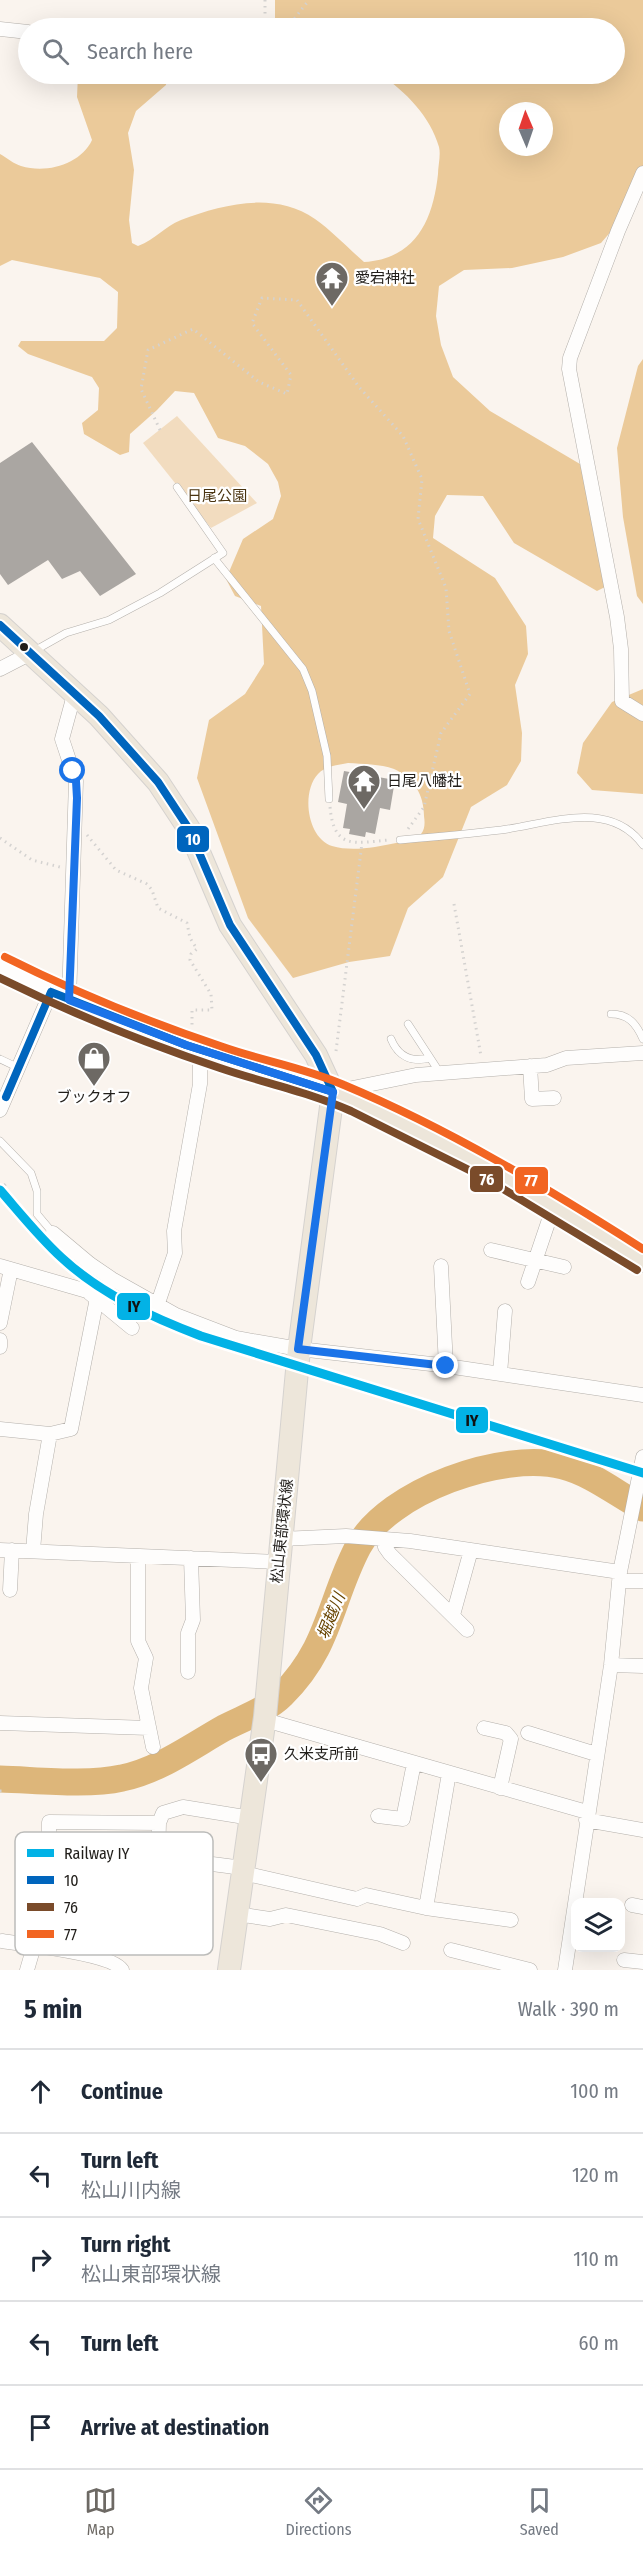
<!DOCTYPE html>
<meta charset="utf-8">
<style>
:root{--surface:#fff;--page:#f2f2f3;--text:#1f2937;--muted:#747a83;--line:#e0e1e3;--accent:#6d6964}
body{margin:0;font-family:"Fira Sans Condensed","Noto Sans JP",sans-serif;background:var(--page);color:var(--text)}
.controls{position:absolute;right:18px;bottom:18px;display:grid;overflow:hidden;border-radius:12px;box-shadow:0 6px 24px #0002}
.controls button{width:54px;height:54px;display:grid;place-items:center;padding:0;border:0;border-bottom:2px solid var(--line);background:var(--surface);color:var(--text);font:30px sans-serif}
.compass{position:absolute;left:499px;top:102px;width:54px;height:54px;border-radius:50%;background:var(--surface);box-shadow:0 6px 24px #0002;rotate:358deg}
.stop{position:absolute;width:18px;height:18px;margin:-14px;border:4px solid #1a73e8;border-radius:50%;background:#fff}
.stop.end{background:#1a73e8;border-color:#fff;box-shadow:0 2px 6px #0008}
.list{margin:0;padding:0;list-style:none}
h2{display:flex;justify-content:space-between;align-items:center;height:78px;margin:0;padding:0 24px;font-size:26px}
h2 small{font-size:20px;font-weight:400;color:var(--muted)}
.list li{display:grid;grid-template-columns:39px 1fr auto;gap:18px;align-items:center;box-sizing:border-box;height:84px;padding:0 24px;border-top:2px solid var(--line)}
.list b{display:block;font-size:22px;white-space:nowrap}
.list p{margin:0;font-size:20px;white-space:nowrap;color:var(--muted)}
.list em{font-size:20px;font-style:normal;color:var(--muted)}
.icon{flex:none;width:33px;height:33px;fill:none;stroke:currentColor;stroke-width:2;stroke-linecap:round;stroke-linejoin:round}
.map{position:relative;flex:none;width:643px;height:1970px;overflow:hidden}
.search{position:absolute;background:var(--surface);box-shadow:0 6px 24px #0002;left:18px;right:18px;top:18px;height:66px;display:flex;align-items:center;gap:15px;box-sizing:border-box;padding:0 21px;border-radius:33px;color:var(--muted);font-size:22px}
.sheet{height:498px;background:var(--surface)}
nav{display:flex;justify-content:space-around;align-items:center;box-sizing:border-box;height:84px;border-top:2px solid var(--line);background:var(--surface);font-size:16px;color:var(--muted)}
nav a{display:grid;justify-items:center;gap:3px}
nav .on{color:var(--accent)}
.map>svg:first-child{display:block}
.green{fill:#f2dcbf}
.forest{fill:#ebca9a;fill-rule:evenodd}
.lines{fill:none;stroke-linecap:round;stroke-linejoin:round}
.river{stroke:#ddb67a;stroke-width:27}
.building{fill:#aaa6a2}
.lane-casing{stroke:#b4b0ab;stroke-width:8}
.street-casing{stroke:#b4b0ab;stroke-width:15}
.secondary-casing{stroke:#b4b0ab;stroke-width:21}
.primary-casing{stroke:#d5d2cf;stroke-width:24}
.path{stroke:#d4d2d0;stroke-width:3;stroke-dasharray:1.5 4.5;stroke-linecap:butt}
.lane{stroke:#fefdfc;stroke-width:7}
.street{stroke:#fefdfc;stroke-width:14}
.secondary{stroke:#fefdfc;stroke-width:20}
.primary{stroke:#ede6da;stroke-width:22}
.bus-1-casing{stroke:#fff;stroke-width:12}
.bus-2-casing{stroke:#fff;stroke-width:12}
.bus-3-casing{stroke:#fff;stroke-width:12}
.bus-1{stroke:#0065bd;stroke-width:8}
.bus-2{stroke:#7a4b2a;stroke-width:8}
.bus-3{stroke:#f26522;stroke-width:8}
.rail-1-casing{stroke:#fff;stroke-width:14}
.rail-1{stroke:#02b2e6;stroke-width:9}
.route{stroke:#1a73e8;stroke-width:8}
.bus-dot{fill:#211e1a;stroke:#fff;stroke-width:2}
.labels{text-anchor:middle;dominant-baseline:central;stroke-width:4.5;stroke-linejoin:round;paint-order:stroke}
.poi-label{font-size:15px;fill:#211e1a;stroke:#fff;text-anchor:start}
.park-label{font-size:15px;fill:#49330f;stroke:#fff}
.street-label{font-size:15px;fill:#211e1a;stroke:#fff}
.water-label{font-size:16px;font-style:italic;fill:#674400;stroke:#fff}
.key{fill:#fff;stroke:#bcbcba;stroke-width:1.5}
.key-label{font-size:16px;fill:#211e1a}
.line-badge{stroke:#fff;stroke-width:2}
.badge-label{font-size:16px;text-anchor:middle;font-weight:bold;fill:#fff}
.pale-badge-label{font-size:16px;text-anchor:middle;font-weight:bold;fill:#111}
</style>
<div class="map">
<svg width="643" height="1970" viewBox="0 0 643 1970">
<rect width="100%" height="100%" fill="#faf4ee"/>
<!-- green -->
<path class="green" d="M177,416L257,503L211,528L143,443Z"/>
<!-- forest -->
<path class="forest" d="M275,0H643V167L619,222L601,243L563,257L512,268L464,270L439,286L436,316L441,345L453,377L490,411L580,464L611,584L597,591L514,543L483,496L447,495L435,516L433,538L495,578L526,626L528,654L515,685L522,733L521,761L507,785L471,807L443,877L408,908L390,956L349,962L293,978L248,918L197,778L209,720L245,694L264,664L261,606L235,596L226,579L243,539L273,519L281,496L278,482L268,464L245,446L218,438L194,393L175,391L157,410L130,434L129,452L120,455L84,434L82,423L98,410L99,388L92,377L28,354L18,346L21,341H104L117,328L118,292L100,278L12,260L0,266V154C7,158 14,164 21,166C47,174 81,164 92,140L77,97L78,74H167L166,85L136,111L128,133L134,170L129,220L132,243L138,246C156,239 164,227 181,220C223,204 274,191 315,219C332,231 348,248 364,262C415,259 433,221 438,174C438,166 441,155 439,147C430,116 406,92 380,74H614V28H275ZM508,111H544V147H508ZM348,763C363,764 380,764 394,769C414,778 424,795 424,816C425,823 425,829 421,834C415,841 405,842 396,843C376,847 352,852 332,846C307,838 301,792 318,774C325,766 338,765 348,763Z
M643,359V604L637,596L623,517L617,448L638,366Z
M643,689V794L592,790L577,773L583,743L612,702Z"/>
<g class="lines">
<!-- river -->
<path class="river" d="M0,1779C37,1780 87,1786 122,1778C158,1771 192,1746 224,1728C243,1718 267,1710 282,1695C330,1648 330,1600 358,1547C388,1491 504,1450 563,1466C591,1473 617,1494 643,1508"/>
</g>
<!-- building -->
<path class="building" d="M32,442L136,574L100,596L80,571L62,579L48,560L8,585L0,574V463Z
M344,771L395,780L390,810L380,808L375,834L366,832L365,837L349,834L350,829L343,828L347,804L338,802Z"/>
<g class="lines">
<defs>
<path id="lane" d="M214,558L303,669L312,691L327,756L329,799
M34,651L66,633L109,620L160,593L223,553L177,487
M400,840C434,837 467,834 501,830C548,824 609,798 643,845
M611,1014C628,1014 636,1023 643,1039
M408,1024L440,1073
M391,1039C398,1056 411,1063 430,1058
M0,1059L19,1068
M0,1141L31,1173L37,1191V1214L53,1233"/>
<path id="street" d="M0,29L28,32
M643,173L618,231L570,358L569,369L617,617L621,649L622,701L643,714
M0,669L29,654
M69,1000L76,781L62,739L74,695
M530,1066L532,1099L554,1098
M333,1092L416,1075L547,1065L566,1058L643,1053
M0,1110L51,992
M53,1233L90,1264L112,1279L176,1315L236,1338L299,1349L440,1365L643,1395
M491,1250L564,1267
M0,1266L87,1291L132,1328
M441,1266L446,1366
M528,1282L554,1205
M158,1303L175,1253L174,1231L200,1084V1050
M0,1323L11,1269
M0,1340V1347
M500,1374L505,1311
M0,1429L50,1434L71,1429L97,1298L112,1279
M281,1539L346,1536L410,1541L620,1572
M384,1539L385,1547L390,1554L467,1630
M0,1550L279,1562
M33,1551L36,1514L50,1434
M138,1556V1641L146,1658L141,1688L153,1747
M619,1581H643
M10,1590L12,1550
M453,1615L471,1550
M611,1665L643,1666
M188,1672V1633L193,1620L191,1558
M265,1720L587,1812
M0,1723L149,1728
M484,1728L506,1733L511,1739L500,1788
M528,1733L596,1754
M449,1773L426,1908L511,1920
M378,1816L403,1819L414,1763
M586,1820L643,1830
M159,1823L163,1813L183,1807L251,1818
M49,1847V1822L159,1823L158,1857L243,1868
M243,1873L357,1899L366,1895L426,1908
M632,1905L643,1907
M237,1914L270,1919L286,1915L380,1934L403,1943
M2,1941C26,1945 111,1953 122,1970
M451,1950L530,1970
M73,1952L72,1932L77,1870
M624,1960L643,1962
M27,1970L34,1946
M565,1970L611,1665L620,1572L643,1457"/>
<path id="secondary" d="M0,966C106,1020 219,1057 333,1092"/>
<path id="primary" d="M0,625L99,716L158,782L189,829L230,925L316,1055L333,1092L299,1349L265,1717L229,1970
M333,1092L436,1139L507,1177L643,1261"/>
</defs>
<!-- lane casing -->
<use href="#lane" class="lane-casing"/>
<!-- street casing -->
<use href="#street" class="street-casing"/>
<!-- secondary casing -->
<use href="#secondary" class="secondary-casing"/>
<!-- primary casing -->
<use href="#primary" class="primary-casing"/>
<!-- path -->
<path class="path" d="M265,0V28
M287,28L309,0
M160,430L141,389L148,350L193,329L259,382L287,394L291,375L252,323L262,298L297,300L359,387L403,436L422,479L418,519L446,588L449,631L470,694L441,733L424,807L408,829
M330,807C334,850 354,843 389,840
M87,835L116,870L147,884L152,890L158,908L187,923L190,938L197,949L191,954L190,960L211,994L212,1010H192V1028
M0,838L32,860L60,867
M454,904L481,1056
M336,1051L362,843
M0,1189L7,1183
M0,1791H5"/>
<!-- lane -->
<use href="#lane" class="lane"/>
<!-- street -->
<use href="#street" class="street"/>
<!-- secondary -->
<use href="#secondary" class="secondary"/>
<!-- primary -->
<use href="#primary" class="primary"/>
<defs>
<path id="bus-1" d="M0,625L99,716L158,782L189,829L230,925L316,1055L333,1092
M51,992L186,1045L333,1092
M6,1097L51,992"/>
<path id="bus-2" d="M0,978C71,1013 145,1043 220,1068C264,1083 309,1092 351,1111L485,1178L637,1270"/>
<path id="bus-3" d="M5,957C75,992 148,1022 223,1047C263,1061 306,1068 344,1085C449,1129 547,1188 643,1249"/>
</defs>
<!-- bus-1 casing -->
<use href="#bus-1" class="bus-1-casing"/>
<!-- bus-2 casing -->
<use href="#bus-2" class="bus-2-casing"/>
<!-- bus-3 casing -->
<use href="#bus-3" class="bus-3-casing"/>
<!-- bus-1 -->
<use href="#bus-1" class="bus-1"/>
<!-- bus-2 -->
<use href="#bus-2" class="bus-2"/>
<!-- bus-3 -->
<use href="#bus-3" class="bus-3"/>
<defs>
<path id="rail-1" d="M0,1190C20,1213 39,1237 62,1258C101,1294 151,1317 201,1336L643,1473"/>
</defs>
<!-- rail-1 casing -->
<use href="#rail-1" class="rail-1-casing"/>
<!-- rail-1 -->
<use href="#rail-1" class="rail-1"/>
</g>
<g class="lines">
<!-- route -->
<path class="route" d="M73,771L76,781L77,798L69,1000L186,1045L333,1092L298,1349L446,1366"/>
</g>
<!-- icons -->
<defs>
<symbol id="temple-pin" viewBox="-11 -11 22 30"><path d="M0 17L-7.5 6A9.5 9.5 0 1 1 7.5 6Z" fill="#6d6964" stroke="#fff"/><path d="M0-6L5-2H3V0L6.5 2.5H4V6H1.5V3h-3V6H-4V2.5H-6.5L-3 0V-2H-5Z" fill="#fff"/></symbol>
<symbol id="shop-pin" viewBox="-11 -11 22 30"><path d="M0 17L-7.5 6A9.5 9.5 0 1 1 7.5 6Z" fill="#6d6964" stroke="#fff"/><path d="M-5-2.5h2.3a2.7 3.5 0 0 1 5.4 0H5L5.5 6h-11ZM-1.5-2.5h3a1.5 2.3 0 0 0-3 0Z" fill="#fff"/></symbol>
<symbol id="bus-pin" viewBox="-11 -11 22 30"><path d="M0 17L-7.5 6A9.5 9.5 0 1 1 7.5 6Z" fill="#6d6964" stroke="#fff"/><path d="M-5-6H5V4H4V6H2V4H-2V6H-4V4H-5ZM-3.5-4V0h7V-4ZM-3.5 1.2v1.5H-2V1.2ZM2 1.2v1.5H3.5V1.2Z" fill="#fff"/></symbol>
</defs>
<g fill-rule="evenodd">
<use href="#temple-pin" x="313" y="259" width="38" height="52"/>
<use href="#temple-pin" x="345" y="762" width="38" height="52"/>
<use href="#shop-pin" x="75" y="1039" width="38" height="52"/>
<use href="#bus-pin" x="242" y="1735" width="38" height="52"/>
</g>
<!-- markers -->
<circle class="bus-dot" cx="24" cy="647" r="5"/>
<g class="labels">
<!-- poi labels -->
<g class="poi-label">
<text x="355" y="278">愛宕神社</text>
<text x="387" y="781">日尾八幡社</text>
<text x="94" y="1097" text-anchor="middle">ブックオフ</text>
<text x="284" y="1754">久米支所前</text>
</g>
<!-- park labels -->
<g class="park-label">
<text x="217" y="496">日尾公園</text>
</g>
<!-- street labels -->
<g class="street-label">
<text transform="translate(282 1531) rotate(-84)">松山東部環状線</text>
</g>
<!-- water labels -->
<g class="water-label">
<text transform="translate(331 1616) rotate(-68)">堀越川</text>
</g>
</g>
<!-- legend -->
<rect x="15" y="1832" width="198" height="123" rx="9" class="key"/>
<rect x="27" y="1849" width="27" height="8" fill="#02b2e6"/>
<rect x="27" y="1876" width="27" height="8" fill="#0065bd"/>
<rect x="27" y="1903" width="27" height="8" fill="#7a4b2a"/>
<rect x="27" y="1930" width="27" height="8" fill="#f26522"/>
<g class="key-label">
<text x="64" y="1859">Railway IY</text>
<text x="64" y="1886">10</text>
<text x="64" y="1913">76</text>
<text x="64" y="1940">77</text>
</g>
<g class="line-badge">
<rect x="176" y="825" width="34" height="28" rx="6" fill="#0065bd"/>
<rect x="469" y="1165" width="35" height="28" rx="6" fill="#7a4b2a"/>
<rect x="514" y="1166" width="35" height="29" rx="6" fill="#f26522"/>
<rect x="116" y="1292" width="35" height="29" rx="6" fill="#02b2e6"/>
<rect x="455" y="1406" width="34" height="28" rx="6" fill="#02b2e6"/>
</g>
<g class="badge-label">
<text x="193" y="845">10</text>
<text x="487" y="1185">76</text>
<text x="531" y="1186">77</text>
</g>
<g class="pale-badge-label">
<text x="134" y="1312">IY</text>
<text x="472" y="1426">IY</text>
</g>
</svg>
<div class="controls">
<button><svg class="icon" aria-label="layers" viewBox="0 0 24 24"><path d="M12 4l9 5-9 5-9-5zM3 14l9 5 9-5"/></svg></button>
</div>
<svg class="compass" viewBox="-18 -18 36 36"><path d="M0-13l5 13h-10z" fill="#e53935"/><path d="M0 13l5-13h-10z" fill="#747a83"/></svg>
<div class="stop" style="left:73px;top:771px"></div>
<div class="stop end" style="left:446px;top:1366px"></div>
<div class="search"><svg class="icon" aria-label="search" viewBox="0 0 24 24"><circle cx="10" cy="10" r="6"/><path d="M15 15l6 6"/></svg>Search here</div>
</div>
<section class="sheet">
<h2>5 min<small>Walk · 390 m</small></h2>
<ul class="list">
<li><svg class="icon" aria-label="ahead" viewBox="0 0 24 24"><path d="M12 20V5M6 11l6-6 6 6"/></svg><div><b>Continue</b></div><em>100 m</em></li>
<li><svg class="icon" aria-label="left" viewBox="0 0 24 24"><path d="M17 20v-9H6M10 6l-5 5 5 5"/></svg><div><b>Turn left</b><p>松山川内線</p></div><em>120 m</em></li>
<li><svg class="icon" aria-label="right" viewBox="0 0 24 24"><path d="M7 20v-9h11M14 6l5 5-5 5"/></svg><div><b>Turn right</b><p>松山東部環状線</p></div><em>110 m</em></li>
<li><svg class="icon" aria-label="left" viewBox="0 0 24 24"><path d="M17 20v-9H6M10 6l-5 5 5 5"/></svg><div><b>Turn left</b></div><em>60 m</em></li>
<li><svg class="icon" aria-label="arrive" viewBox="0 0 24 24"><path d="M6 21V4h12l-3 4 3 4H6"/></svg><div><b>Arrive at destination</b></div></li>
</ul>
</section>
<nav>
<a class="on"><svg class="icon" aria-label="map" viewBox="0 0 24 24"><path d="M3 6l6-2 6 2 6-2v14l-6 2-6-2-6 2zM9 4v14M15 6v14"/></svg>Map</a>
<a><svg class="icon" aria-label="directions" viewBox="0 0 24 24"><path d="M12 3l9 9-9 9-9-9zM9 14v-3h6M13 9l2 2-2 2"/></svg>Directions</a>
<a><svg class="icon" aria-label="saved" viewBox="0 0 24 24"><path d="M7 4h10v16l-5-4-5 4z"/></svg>Saved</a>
</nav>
